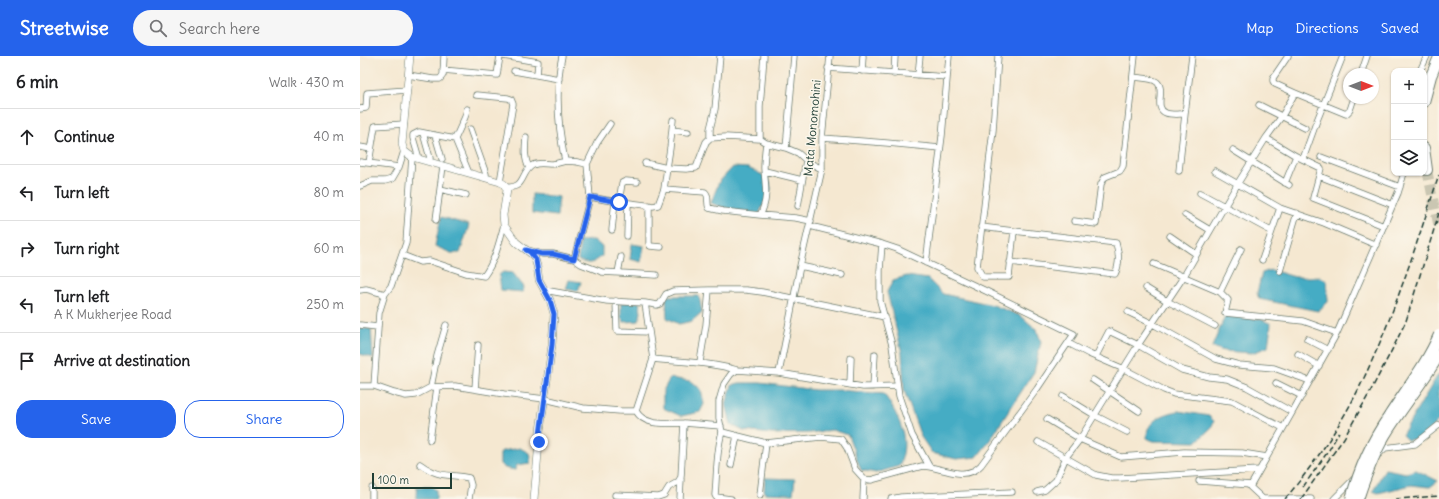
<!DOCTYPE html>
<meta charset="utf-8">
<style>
:root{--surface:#fff;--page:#f6f6f6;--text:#202124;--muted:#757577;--line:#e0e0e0;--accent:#2563eb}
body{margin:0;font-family:Delius,sans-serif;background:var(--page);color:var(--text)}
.controls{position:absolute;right:12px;top:12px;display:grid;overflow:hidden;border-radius:8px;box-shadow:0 1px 3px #0004}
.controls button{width:36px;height:36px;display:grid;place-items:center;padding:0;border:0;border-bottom:1px solid var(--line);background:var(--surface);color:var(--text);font:20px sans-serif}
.compass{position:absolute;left:983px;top:12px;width:36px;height:36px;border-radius:50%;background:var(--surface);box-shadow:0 1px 3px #0004;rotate:90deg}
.scale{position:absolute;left:12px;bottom:10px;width:80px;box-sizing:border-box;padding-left:4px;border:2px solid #1f3d34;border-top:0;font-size:11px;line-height:14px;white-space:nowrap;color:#1f3d34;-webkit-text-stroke:3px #fbf7ec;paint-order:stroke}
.stop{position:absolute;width:12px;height:12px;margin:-9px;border:3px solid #2563eb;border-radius:50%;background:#fff}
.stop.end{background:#2563eb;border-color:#fff;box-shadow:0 1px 4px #0008}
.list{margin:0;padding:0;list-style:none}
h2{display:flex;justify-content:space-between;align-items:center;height:52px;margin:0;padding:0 16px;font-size:17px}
h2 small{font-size:13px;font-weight:400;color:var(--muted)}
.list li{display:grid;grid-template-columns:26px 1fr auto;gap:12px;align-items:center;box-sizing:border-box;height:56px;padding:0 16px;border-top:1px solid var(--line)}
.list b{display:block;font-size:15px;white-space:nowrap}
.list p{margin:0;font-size:13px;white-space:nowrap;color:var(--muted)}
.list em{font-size:13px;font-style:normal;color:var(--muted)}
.actions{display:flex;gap:8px;padding:12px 16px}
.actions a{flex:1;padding:9px 0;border:1px solid var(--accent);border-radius:16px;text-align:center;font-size:14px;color:var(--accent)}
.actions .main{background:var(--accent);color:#fff}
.icon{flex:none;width:22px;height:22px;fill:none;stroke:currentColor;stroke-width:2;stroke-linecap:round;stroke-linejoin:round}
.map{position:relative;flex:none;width:1079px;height:443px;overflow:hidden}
header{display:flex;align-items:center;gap:24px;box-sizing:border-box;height:56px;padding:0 20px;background:var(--accent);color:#fff}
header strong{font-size:19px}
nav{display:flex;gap:22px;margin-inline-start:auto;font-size:14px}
.search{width:280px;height:36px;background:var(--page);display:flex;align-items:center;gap:10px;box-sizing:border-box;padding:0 14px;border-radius:22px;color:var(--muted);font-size:15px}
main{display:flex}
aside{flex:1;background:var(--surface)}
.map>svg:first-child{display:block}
.water{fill:#44acc4;stroke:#32747c}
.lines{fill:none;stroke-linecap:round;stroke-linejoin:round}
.motorway-tunnel{stroke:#cac6b2;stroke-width:10;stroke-dasharray:10 5;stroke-linecap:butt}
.minor-casing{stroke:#6a796b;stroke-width:7}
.tertiary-casing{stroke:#6a796b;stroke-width:8}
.motorway-casing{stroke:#6a796b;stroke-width:12}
.minor{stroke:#fff;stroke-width:5.5}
.tertiary{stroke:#fff;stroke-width:7}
.motorway{stroke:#fff;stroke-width:10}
.rail{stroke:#1f3d34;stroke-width:1.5;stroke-dasharray:6 3;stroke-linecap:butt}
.motorway-bridge-casing{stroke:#6a796b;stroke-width:12;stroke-linecap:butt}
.motorway-bridge{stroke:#fff;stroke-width:10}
.route{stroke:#2563eb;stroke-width:5}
.labels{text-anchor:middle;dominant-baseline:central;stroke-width:3;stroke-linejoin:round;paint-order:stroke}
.street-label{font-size:12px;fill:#1f3d34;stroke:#fbf7ec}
</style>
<header>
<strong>Streetwise</strong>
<div class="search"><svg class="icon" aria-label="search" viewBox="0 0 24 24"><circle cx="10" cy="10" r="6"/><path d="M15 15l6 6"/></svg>Search here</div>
<nav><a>Map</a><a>Directions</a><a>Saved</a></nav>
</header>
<main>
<aside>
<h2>6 min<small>Walk · 430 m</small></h2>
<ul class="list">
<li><svg class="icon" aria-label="ahead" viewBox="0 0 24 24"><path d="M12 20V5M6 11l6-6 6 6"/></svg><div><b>Continue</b></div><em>40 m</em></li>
<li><svg class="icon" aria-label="left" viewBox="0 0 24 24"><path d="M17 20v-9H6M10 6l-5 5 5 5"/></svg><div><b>Turn left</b></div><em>80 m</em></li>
<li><svg class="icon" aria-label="right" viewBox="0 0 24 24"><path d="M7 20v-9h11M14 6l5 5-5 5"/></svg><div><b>Turn right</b></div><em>60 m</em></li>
<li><svg class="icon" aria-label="left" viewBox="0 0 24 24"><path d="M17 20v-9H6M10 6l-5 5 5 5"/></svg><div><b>Turn left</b><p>A K Mukherjee Road</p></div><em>250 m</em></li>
<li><svg class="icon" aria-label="arrive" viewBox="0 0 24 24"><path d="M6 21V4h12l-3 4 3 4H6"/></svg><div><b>Arrive at destination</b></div></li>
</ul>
<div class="actions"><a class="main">Save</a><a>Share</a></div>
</aside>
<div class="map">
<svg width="1079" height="443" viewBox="0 0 1079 443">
<rect width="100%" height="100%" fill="#fbf7ec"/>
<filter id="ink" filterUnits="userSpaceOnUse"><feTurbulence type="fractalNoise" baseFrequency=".025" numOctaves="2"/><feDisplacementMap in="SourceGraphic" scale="8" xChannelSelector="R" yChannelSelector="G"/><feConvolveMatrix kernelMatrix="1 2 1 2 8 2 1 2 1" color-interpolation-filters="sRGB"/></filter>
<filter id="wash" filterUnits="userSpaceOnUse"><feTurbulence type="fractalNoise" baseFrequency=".012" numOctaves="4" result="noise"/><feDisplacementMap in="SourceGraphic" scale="16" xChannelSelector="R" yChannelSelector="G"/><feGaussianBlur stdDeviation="0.9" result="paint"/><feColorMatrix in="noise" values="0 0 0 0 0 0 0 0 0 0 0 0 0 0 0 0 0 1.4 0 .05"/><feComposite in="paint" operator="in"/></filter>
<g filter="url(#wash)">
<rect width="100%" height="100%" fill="#f5e8d1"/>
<!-- water -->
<path class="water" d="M373,111L388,112L407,121L410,127L411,133L398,160L377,157L351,147L359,126Z
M172,138L199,141L197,160L172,157Z
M81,161L109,169L100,197H91L75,190Z
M234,184L242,191V200C233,208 228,209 218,204L220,185Z
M272,188L284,190L281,206L270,203Z
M911,214L935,221H960L967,225L968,246L958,255L899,243L897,237L902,217Z
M143,216L153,217L164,231L163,236L141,234L139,219Z
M547,220L568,223L583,238L633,249L661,260L677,274L681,286L674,316L628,387L617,401L596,403L572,397L561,381L544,334L542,297L527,236L533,224Z
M209,224L221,226L218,235L206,233Z
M306,240H339L342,256L332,265L319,268L307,262Z
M279,246L281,256L279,265L264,266L261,262V247Z
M865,260L901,263L911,268L908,291L892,297L864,295L852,291Z
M0,272L11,273L13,302L0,298Z
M1079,317V364L1060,383L1047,384L1042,379Z
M310,322L330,325L341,333L344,348L340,356L321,360L303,352V335Z
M379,327H400L456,334H480L524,338C539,360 551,384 539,410L516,417L501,414L488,379L472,374L449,377L412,378L384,375L371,369L366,348L372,329Z
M818,355L849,360L854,365L851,372L836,386L793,385L787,382C786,364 804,358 818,355Z
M160,392L169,397L170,402V407L157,409L155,414L145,412L140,408V398L142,395Z
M1025,413L1046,417L1056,414L1078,425L1070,431L1051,429L1018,437L1013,435Z
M405,422L435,423L433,438L404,437Z
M57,431H72L76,434V443H56Z"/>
</g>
<g filter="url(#ink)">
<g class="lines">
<!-- motorway-tunnel -->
<path class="motorway-tunnel" d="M1067,114L1079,172"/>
<defs>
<path id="minor" d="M143,0L178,6L177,19
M202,0C195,34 198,71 205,105
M638,0L633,74L617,211L623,221H649L654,175L756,187C759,197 760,208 755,218L650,206
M468,12L587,21
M83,14L137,19L140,0
M154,15L199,23
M502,15L503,0
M1060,15L1067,0
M534,18L535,0
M1001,18L1007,0
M48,19L73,23H80L83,19L84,0
M558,19L560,0
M773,21C780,22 792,22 797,26C806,34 793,52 806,57C811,59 819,58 825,58L832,0
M935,37L986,58L990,54L994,42
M116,39L148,42L151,43L153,48L140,126
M899,49L945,72
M0,53L6,52L7,37L47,34
M107,53L105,61L95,83L109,117
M110,73L126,118V122
M312,74L328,76
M63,77L70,102
M75,79L82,103
M166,81C165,92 164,102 169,112
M350,82V73L355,53L360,0
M462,82L527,87L580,92
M906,82L936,100L961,112L959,120
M400,83V50L404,0
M0,91L11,93
M426,92L434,0
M873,94L929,129
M58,99L53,82V79L59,76L95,83
M961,101L1040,131
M943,103L956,67L983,0
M0,106L39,111
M9,107L15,70L44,68
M285,107L307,112L310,92L313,64
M227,108L237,87L250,68
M405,115L442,124
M819,115L825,58
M855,115L920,152
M925,127L936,100
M0,130L12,125H25L32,123L39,111L44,95
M146,131C166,133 160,116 173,109C179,106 186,108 192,108C197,108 201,106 205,105C212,105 220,106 227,108L230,141L246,144L293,150L298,149L304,133L307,112L326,113L336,112L346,86L350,82L366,81L400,83L406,87L426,92L438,97L448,106L462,113
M80,133L106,139
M304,133L345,136C350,140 346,147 349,152L363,155L400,159C409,143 405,129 404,112C404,104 405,95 406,87
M840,137L911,175
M259,146L262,127L266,125L277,126
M289,149V187L290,190L301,191
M438,150L446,104
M400,159L436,162L451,165
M825,159L850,174
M76,164L83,110
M714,165L736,168L741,128L745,121L760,115L763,110L775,0
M450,170L522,188L537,193L626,235L714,278L677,333L621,409C619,411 616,414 613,415C599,422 576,410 562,410L511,424L504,423L495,413L487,392L481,383L461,381L406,387L362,376L359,362V345L364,328L371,318L377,314L419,317L503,331L537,330
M1024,170L953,142L959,120L1033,149
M621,171L654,175
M252,174L255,145
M267,180L268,147
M810,180L836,198
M522,188L520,214V245L532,289L539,340L552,379L569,410
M168,194L182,198H193L214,203L221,208L242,216L296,219
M42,199L60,206L70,205L106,217L124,220C135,205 139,187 144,169
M214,203L230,141
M902,204L920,152L964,167L1016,189
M566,207L582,80L589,0
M794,208L860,236L868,244L865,257L943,265L977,277
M440,210L482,219
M920,215L937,157
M258,217L261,201
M786,232L807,245L855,270
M0,234L6,233L25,238
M184,234L247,245L285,247L293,303
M349,234H386L402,236L525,261
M860,236L881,193
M256,245L257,275L289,276
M285,247L297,249L300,248L306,238L313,235L349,234L346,269L340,306
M768,256L793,268L856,303L879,309L914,312L950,325
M0,269L17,271
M947,283L968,294
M708,287L729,298L764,313L804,334L814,338L872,345L923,372
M938,298L959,310
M736,300L749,275L778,289L822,314L849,321L867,323L887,331L932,356
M419,317L440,210L462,113V82L470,0
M733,324L779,355
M916,327L942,340
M490,329L491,302
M0,330H14L34,337L46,340L56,339L71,331L95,330L144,338L185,343L223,352L260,355H276L293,303C321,306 350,306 377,314
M14,330L19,257L25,238L31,230L46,187L52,101
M71,331L77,300L86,269
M513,331L515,298
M115,333L118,289
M703,340L736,360L767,376
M276,355C285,371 307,367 324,367
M687,363L720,383L761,401L824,396L882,397L907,401
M362,376C356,396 357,418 355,439L356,441L371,443
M70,384L77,331
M678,386L736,419L751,422H760L899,414
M1019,398L1025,392L1055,388L1079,369
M60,408C81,423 87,417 109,422L111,429L109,443
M371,409L377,380
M839,425L891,429
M677,436L685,434L696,424L706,401L720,383L778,289L824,220L878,127L906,82L922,60L935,37L915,28L913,25V22L928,0
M255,439L298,441L304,439L309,431L318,426L321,421L324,367L361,370
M400,439L406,387
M12,443V432
M320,443L321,423
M503,443L504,423
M531,443L541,441L652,436
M903,443L890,431L977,277L1038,137L1044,117
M904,443H951
M974,443L996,421"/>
<path id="tertiary" d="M50,0L42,88L44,95L52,101L140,126L144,128L147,134L143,159L144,169L156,186L174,200L177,210L179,224L190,244L194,258L192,289L180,375L174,443"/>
<path id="motorway" d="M1064,46L1071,20L1079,1
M1064,92L1067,114"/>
</defs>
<!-- minor casing -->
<use href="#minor" class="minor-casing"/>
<!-- tertiary casing -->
<use href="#tertiary" class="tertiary-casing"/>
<!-- motorway casing -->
<use href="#motorway" class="motorway-casing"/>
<!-- minor -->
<use href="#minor" class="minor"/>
<!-- tertiary -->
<use href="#tertiary" class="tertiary"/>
<!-- motorway -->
<use href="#motorway" class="motorway"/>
<!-- rail -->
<path class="rail" d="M943,431L969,394L979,376
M925,443C951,412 976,376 995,340C1031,270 1055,193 1079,119
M941,443L984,382L1009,338L1034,290L1046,265L1079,157
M1035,443L1079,440"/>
<defs>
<path id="motorway-bridge" d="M991,443C999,413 1011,386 1029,360C1046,333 1066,309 1079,279
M998,443C1006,419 1015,394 1029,373C1045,348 1064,325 1079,299"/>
</defs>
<!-- motorway-bridge casing -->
<use href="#motorway-bridge" class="motorway-bridge-casing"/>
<!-- motorway-bridge -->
<use href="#motorway-bridge" class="motorway-bridge"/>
</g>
</g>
<g class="lines" filter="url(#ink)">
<!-- route -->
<path class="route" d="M179,386L192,289L194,258L190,244L179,224L176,204L170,196L166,194L182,198H193L214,203L230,141L259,146"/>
</g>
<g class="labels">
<!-- street labels -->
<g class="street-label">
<text transform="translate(452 72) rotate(-85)">Mata Monomohini</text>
</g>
</g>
</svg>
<div class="controls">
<button>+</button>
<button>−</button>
<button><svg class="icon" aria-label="layers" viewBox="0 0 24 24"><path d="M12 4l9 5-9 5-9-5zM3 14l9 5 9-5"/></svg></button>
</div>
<svg class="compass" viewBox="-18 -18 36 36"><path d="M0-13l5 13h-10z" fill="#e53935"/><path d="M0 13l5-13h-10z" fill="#757577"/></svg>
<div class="scale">100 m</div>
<div class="stop" style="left:259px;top:146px"></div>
<div class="stop end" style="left:179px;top:386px"></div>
</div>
</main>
